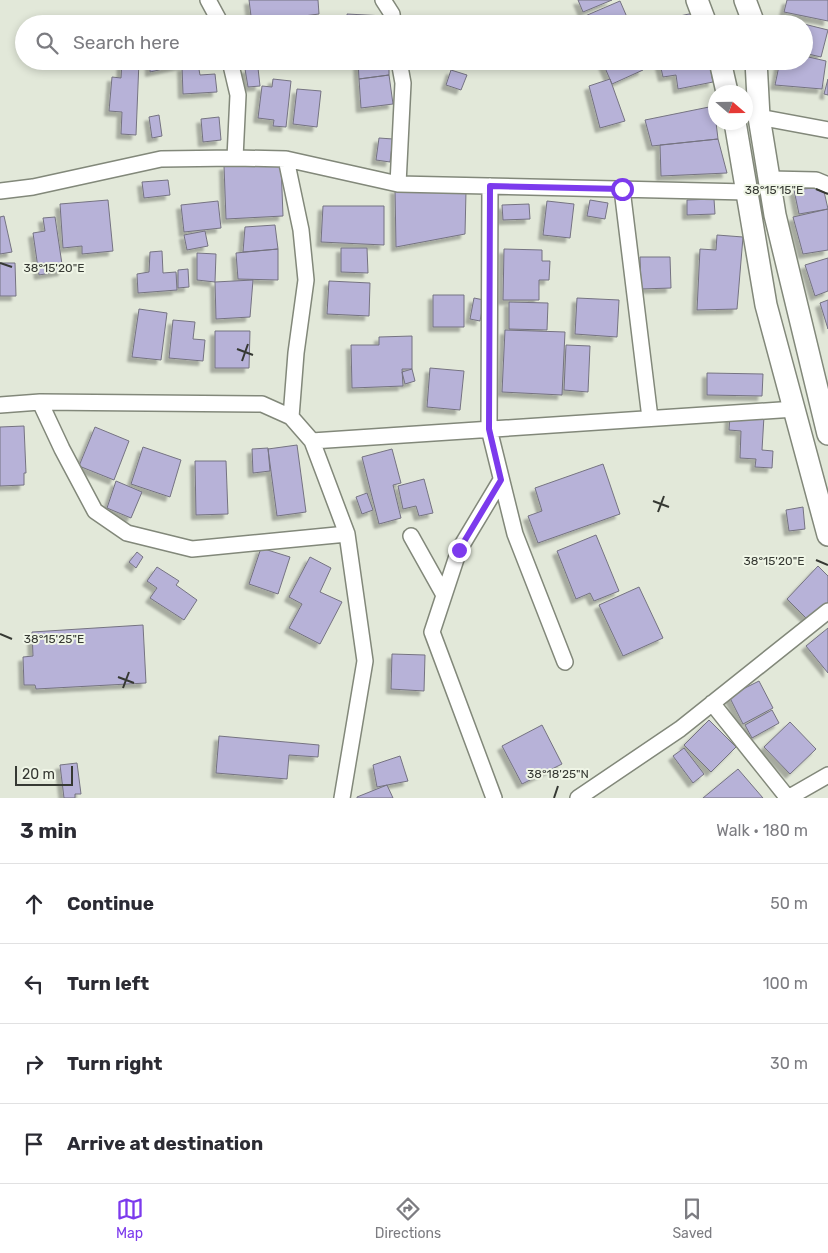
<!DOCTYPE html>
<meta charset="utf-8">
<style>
:root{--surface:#fff;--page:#f2f2f3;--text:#2b2b33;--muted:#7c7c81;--line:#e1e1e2;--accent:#7c3aed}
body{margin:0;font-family:Rubik,sans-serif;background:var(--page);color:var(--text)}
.compass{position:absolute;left:708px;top:85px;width:45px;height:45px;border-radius:50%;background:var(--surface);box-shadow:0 2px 8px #0003;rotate:110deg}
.scale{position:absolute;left:15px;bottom:12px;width:58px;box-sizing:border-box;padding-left:5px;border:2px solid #363933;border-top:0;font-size:14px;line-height:18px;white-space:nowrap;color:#363933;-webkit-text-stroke:4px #eff5e6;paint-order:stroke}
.stop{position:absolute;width:15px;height:15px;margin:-11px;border:4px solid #7c3aed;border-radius:50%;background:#fff}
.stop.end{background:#7c3aed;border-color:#fff;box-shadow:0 1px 5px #0008}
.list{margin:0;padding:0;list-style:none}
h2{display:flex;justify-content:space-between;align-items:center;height:65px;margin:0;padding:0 20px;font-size:21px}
h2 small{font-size:16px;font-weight:400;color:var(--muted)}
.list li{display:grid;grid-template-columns:32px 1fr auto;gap:15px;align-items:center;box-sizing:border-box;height:80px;padding:0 20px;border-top:1px solid var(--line)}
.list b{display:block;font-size:19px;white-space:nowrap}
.list em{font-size:16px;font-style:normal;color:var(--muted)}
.icon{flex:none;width:28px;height:28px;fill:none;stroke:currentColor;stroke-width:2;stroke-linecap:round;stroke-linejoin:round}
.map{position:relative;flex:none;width:828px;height:798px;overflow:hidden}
.search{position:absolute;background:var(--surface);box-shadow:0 2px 8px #0003;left:15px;right:15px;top:15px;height:55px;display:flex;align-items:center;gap:12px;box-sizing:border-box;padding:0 18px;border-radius:28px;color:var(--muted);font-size:19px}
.sheet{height:385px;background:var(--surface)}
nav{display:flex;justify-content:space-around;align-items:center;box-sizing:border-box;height:70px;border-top:1px solid var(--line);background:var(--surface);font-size:14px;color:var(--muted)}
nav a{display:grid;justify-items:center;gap:2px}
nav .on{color:var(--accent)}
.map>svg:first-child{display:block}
.building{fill:#b7b2d8;stroke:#757381;filter:url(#shadow)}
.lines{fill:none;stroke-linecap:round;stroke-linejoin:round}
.street-casing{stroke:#82887a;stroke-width:18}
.secondary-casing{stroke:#82887a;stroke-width:24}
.street{stroke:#fff;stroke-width:15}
.secondary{stroke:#fff;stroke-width:21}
.route{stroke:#7c3aed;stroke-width:6}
.ticks{fill:none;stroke:#363933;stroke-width:2}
.ticks-label{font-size:12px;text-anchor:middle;fill:#363933;stroke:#eff5e6;stroke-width:4;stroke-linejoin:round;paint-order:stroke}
</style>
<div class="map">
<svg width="828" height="798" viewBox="0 0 828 798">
<defs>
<filter id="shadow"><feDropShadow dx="-4.5" dy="4.5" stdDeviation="1" flood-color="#0004"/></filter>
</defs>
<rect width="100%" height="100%" fill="#e2e8d9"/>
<!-- building -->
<path class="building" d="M249,0H318L319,14L289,18V24H252Z
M578,0H612L583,12Z
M787,0H828V21L784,12Z
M620,1L630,24H588L585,16Z
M698,12L701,24H658L657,21Z
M347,14L385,16L386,24H348Z
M804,24L828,30L821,57L804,53Z
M804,56L826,61L822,89L775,85L780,61H804Z
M122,61H139L136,135L121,134L122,112L109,111L112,77L121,78Z
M150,61H186V64L150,72Z
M358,61H389V75L359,79Z
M602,61H640L643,70L612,84Z
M666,61H709L713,82L678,89L676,75L663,77L660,64L666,63Z
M198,64L200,75L215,74L217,92L183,94L182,67Z
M258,68L260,86L248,87L245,69Z
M451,70L467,75L461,90L446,85Z
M389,75L393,104L361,108L359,79Z
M273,79L291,81L286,127L273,126L274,120L258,118L262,86L272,87Z
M610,79L625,121L600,128L589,86Z
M828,79V95L824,94Z
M297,89L321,91L317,127L293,124Z
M714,106L718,139L652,146L645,120Z
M159,115L162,136L152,138L149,117Z
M219,117L221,140L203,142L201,119Z
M379,138L393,139L390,162L376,160Z
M718,139L727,173L661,176L660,145Z
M281,164L283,216L226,219L224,166Z
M168,180L170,195L144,198L142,182Z
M823,187L828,209L799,214L794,190Z
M395,189L466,191L465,234L396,247Z
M714,199L715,214L687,215V200Z
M108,200L113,251L82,254V246L63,248L60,204Z
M590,200L608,203L605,219L587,216Z
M218,201L221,228L184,232L181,205Z
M547,201L574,204L570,238L543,235Z
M529,204L530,219L503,220L502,205Z
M323,206H384V245L321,242Z
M828,209V250L803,254L793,217Z
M4,216L12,252L0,254V217Z
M55,217L63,271L39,275L33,233L45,231L43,218Z
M275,225L278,249L243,252L245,227Z
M205,231L208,246L187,250L184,235Z
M717,235L743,237L737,309L697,310L700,249L716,250Z
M341,248H367L368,273L341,272Z
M278,249V280L238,279L236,253Z
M504,249L542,250V261H550L549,280H539V300H503Z
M162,251L163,273L176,272L177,290L138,293L137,274L149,272L150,252Z
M197,253L216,254L215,282L197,280Z
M640,257H670L671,288L641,289Z
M828,258V291L815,296L805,265Z
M0,263H15L16,296H0Z
M188,269L189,287L178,288V270Z
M253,280L250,317L216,319L215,282Z
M329,281L370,283L369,316L327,314Z
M433,295H464V327H433Z
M474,298L484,300L480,321L470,319Z
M577,298L619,300L617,337L575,334Z
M828,300V329L820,303Z
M509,302L548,303L547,330L509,329Z
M139,309L167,313L161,360L132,357Z
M173,320L195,322L193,339L205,340L203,361L169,358Z
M505,330L565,332L562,395L502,392Z
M215,331H250L249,368H215Z
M412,336V369H402L403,386L352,388L351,345H379V337Z
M566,345L590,346L588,392L564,390Z
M430,368L464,371L460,410L427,407Z
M412,369L415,381L405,384L402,372Z
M707,373L763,374L762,396L707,395Z
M730,414L764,416L762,450L773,451L772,468L755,467L756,459L740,458L741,431L729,430Z
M24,426L26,473H24V485L0,486V427Z
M95,427L129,441L114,480L79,466Z
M297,445L306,512L277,516L268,449Z
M143,447L181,460L170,497L131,484Z
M268,448L270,471L253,473L252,449Z
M392,449L401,483L393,485L401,518L379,524L362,457Z
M195,461H226L228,514L196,515Z
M603,464L620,514L538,543L528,516L542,511L535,488Z
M424,479L433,513L419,516L416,506L403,509L398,486Z
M116,481L142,492L131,518L107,508Z
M367,493L373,510L362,514L356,497Z
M803,507L805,529L789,531L786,510Z
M596,535L619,591L594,601L590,593L576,599L557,551Z
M261,548L290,557L278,594L249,584Z
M137,552L143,557L136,568L129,562Z
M310,557L331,568L320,592L342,602L320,644L289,628L302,604L289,597Z
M818,566L828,576V606L811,623L787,599Z
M157,567L179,581L176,585L197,600L184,620L150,598L157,588L147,581Z
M639,587L663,638L623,656L599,605Z
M143,625L146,683L36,689L35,685H24L23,657L33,656L32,632Z
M828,628V673L806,646Z
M392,654L425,655L424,691L391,689Z
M759,681L773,708L743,724L729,696Z
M772,710L779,723L752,738L745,725Z
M709,720L736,747L711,772L684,745Z
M790,722L816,749L790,774L764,747Z
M542,725L562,764L522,784L502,746Z
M219,736L319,745L318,757L289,755L287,779L216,773Z
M684,748L704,774L693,783L673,756Z
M400,756L408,781L377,787L373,765Z
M77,763L81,794H75V798H64L60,765Z
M738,769L763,798H703Z
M387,785L393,798H357V797Z"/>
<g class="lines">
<defs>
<path id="street" d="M208,0L221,24
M383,0L392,14L393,24
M230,61L238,95L235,158
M759,117L828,130
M286,159L301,230L306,280L296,353L291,417
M770,179L816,180L828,185
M398,184L403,83L399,61
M490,186L489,429L515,534L565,662
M622,189L650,418
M0,191L33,187L161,159L235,158L286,159L398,184L747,192
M40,402L62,449L95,511L127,533L192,549L347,534
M0,405L40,402L262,404L291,417L312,441L347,534L365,661L342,798
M312,441L795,409
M411,536L444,595
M712,703L787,797
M494,798L432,632L459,550L501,480
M578,798L680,729L828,611
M788,798L828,775"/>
<path id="secondary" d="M697,0L706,24
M745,0L754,24
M720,61L727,92
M756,61L759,117L775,215L828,434
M735,122L766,305L828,535"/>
</defs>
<!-- street casing -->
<use href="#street" class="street-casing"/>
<!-- secondary casing -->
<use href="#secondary" class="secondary-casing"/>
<!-- street -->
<use href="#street" class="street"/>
<!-- secondary -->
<use href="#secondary" class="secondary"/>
</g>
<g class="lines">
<!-- route -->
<path class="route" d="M459,550L501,480L489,429L490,186L622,189"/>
</g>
<!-- ticks -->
<path class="ticks" d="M816,189L828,194M0,263L12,267M237,349L253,355M242,361L248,344M653,501L669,507M658,512L664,496M816,560L828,565M0,634L12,639M118,677L134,683M123,688L129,672M554,798L558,786"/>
<g class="ticks-label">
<text x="774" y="194">38°15'15"E</text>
<text x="54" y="272">38°15'20"E</text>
<text x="774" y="565">38°15'20"E</text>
<text x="54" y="643">38°15'25"E</text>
<text x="558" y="778">38°18'25"N</text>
</g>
</svg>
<svg class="compass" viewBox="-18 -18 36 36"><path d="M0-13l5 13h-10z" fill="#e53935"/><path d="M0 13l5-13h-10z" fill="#7c7c81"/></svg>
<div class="scale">20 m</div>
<div class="stop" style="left:622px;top:189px"></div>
<div class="stop end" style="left:459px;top:550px"></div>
<div class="search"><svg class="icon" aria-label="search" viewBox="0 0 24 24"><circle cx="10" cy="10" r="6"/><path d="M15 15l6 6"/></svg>Search here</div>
</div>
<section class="sheet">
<h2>3 min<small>Walk · 180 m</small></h2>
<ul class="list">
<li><svg class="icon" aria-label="ahead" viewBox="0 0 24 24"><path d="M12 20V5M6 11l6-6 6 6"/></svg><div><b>Continue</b></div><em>50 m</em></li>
<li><svg class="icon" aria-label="left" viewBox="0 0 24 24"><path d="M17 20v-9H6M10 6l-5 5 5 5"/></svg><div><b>Turn left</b></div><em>100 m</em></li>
<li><svg class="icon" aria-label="right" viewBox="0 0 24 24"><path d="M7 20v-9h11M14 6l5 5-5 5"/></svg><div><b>Turn right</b></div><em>30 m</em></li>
<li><svg class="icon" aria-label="arrive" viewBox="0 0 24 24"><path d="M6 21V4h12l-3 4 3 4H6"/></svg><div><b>Arrive at destination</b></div></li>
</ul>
</section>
<nav>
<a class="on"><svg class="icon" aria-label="map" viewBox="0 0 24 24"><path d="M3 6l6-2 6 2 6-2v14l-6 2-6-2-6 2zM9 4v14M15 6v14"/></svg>Map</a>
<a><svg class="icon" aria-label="directions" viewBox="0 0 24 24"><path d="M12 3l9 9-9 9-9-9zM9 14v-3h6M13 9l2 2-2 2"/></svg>Directions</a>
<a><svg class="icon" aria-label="saved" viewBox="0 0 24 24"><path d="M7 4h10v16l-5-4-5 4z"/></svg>Saved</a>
</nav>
